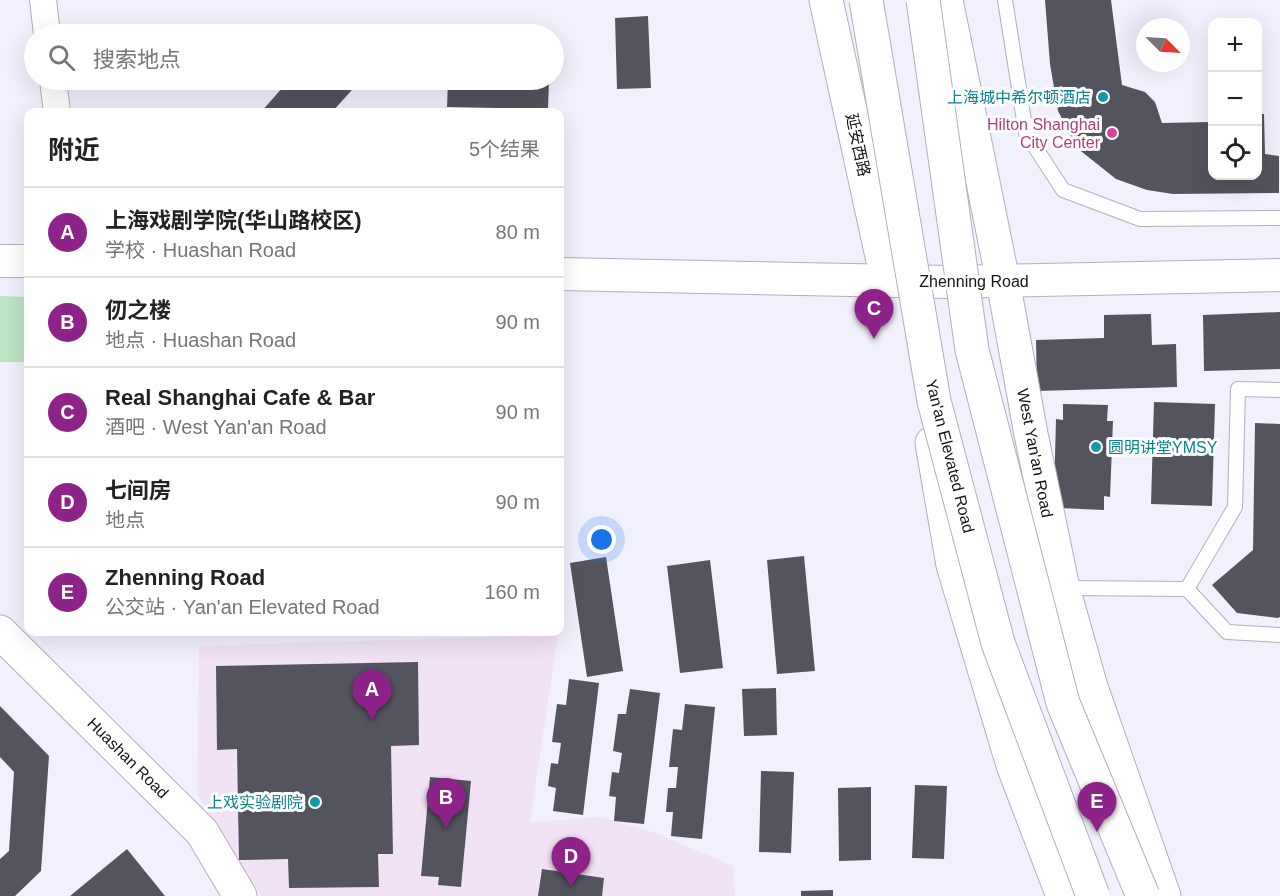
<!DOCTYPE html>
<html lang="zh">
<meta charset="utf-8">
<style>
:root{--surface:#fff;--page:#f2f2f2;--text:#222;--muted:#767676;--line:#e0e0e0;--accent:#8d2388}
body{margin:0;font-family:Helvetica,"Noto Sans SC",sans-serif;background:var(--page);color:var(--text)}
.controls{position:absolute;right:18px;top:18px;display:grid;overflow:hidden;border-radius:12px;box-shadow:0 6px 24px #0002}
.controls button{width:54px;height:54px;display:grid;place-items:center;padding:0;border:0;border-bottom:2px solid var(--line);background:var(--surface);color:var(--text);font:30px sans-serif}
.compass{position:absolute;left:1136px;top:18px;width:54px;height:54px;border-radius:50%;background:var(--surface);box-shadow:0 6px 24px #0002;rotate:114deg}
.you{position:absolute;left:602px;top:540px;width:21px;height:21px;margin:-15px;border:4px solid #fff;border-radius:50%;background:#1a73e8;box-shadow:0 0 0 9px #1a73e833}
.badge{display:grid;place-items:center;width:39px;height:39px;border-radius:50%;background:var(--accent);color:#fff;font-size:20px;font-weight:700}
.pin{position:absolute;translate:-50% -50px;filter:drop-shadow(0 2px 3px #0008)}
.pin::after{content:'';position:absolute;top:32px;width:21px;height:18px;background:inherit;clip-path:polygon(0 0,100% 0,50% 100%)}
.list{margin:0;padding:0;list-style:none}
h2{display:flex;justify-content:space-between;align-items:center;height:78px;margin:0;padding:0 24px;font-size:26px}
h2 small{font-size:20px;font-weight:400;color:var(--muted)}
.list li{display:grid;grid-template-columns:39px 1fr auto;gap:18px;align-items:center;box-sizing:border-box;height:90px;padding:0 24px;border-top:2px solid var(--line)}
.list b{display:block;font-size:22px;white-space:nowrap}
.list p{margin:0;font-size:20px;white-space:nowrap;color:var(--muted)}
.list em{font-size:20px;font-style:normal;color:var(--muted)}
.icon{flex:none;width:33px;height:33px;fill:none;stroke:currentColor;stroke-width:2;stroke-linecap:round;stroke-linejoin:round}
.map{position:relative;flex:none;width:1280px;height:896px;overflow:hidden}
.search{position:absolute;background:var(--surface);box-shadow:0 6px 24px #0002;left:24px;top:24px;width:540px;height:66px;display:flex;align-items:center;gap:15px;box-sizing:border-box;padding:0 21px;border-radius:33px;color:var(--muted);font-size:22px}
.panel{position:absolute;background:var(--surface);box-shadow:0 6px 24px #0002;left:24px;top:108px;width:540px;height:528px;border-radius:12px}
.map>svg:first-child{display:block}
.education{fill:#f2e2f5}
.green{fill:#bde4c5}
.building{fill:#54545e}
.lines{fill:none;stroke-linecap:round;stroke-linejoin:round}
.service-casing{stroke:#b0b0bb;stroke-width:16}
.minor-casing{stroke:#b0b0bb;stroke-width:28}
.tertiary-casing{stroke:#b0b0bb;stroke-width:34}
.secondary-casing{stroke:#b0b0bb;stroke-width:35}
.primary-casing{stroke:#b0b0bb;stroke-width:35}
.service{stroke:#fff;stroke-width:14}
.minor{stroke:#fff;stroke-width:26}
.tertiary{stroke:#fff;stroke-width:32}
.secondary{stroke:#fff;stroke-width:33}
.primary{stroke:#fff;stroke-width:33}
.trunk-bridge-casing{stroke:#b0b0bb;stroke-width:35;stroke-linecap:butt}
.trunk-bridge{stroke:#fff;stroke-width:33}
.culture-dot{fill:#0f9aa8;stroke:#fff;stroke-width:2}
.hotel-dot{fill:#d1479c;stroke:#fff;stroke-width:2}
.labels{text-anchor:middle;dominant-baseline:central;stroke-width:6;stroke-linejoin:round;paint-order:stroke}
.culture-label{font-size:16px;fill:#0d838f;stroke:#fff;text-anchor:end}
.hotel-label{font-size:16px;fill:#b23c85;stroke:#fff;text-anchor:end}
.street-label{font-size:16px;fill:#141418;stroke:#fff}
</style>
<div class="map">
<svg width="1280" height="896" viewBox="0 0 1280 896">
<rect width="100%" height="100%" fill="#f1f1fd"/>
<!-- education -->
<path class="education" d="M558,635L530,822L601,817L656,833L733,866L735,896H261L197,794L199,646Z"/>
<!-- green -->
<path class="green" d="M0,296L28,297V362H0Z"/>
<!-- building -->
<path class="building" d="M1045,0H1111L1122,85L1145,92L1155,102L1162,123L1212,122V176H1258V114H1264L1265,154L1279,156V193L1173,194L1147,190L1116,179L1077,148L1058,111L1050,64Z
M648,16L651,88L617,89L615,18Z
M274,80H361L332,112H261L283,87Z
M448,80H549L548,109L447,107Z
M1280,312V369L1204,371L1203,315Z
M1151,314L1152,345L1176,344L1177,387L1037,391L1036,340L1104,338V315Z
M1154,402L1215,404L1212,506L1151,504Z
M1063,404L1108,405L1107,421H1113L1110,497L1104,496V510L1059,508L1054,495L1056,419L1063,420Z
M1255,423L1280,424V617L1278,618L1237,613L1212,585L1253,550Z
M804,556L815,671L777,674L767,560Z
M606,557L623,671L587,677L570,563Z
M710,560L723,668L680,673L667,566Z
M418,662L419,745L391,746L393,854H378L379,887L289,888L288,859L239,860L237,749L217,750L216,666Z
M569,679L599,683L583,815L553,811L556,788L548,786L551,763L558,764L561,743L552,742L557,704L566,705Z
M776,688L777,735L744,736L742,689Z
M630,689L660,693L644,824L614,821L616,797L609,796L612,772L619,773L622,753L613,751L618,714H626Z
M685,704L715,707L702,839L671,836L673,812H666L668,788H676L678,767H669L673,729L682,730Z
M0,706L49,756L41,871L15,896H0V859L9,851L14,772L0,757Z
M761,771L794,772L791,853L759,852Z
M430,777L471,781L461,887L438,885L439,877L421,876Z
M915,785L947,786L944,859L912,858Z
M871,787V860L839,861L838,788Z
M127,849L165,896H70Z
M542,869L604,878L602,896H538Z
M833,890V896H801V891Z"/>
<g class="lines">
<defs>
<path id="service" d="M1005,0L1026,133L1063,190L1140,219L1280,218
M1063,588L1187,589L1235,507L1238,389L1280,390
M1187,589L1227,632L1280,635"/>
<path id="minor" d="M43,0L47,34
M53,80L57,112"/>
<path id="tertiary" d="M0,261H28
M560,274L949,282L1280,275"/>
<path id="secondary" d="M0,632L202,832L240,896"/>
<path id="primary" d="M826,0L883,261L905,281
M946,0L1003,281L1031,434L1063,588L1091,687L1164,896
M932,443L953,565L1013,765L1063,896"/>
</defs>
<!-- service casing -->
<use href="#service" class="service-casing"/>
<!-- minor casing -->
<use href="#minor" class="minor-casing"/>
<!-- tertiary casing -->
<use href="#tertiary" class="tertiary-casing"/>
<!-- secondary casing -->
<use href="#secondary" class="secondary-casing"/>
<!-- primary casing -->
<use href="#primary" class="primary-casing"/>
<!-- service -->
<use href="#service" class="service"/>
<!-- minor -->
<use href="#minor" class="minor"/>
<!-- tertiary -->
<use href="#tertiary" class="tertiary"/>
<!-- secondary -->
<use href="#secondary" class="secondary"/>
<!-- primary -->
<use href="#primary" class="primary"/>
<defs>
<path id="trunk-bridge" d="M866,0L934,401L998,643L1093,896
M923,0L972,350L1063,703L1143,896"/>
</defs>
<!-- trunk-bridge casing -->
<use href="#trunk-bridge" class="trunk-bridge-casing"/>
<!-- trunk-bridge -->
<use href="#trunk-bridge" class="trunk-bridge"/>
</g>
<!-- markers -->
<g class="culture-dot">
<circle cx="1103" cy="97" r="6"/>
<circle cx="1096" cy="447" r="6"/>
<circle cx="315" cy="802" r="6"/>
</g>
<circle class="hotel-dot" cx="1112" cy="133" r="6"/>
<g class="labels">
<!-- culture labels -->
<g class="culture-label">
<text x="1091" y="97">上海城中希尔顿酒店</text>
<text x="1108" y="447" text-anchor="start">圆明讲堂YMSY</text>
<text x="303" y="802">上戏实验剧院</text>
</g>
<!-- hotel labels -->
<g class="hotel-label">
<text x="1100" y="124">Hilton Shanghai<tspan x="1100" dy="18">City Center</tspan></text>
</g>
<!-- street labels -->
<g class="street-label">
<text transform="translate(858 145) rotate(78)">延安西路</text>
<text x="974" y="281">Zhenning Road</text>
<text transform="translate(1035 453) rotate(79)">West Yan'an Road</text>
<text transform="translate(950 456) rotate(76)">Yan'an Elevated Road</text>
<text transform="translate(128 758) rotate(45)">Huashan Road</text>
</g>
</g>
</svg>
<div class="controls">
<button>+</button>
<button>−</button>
<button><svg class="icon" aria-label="locate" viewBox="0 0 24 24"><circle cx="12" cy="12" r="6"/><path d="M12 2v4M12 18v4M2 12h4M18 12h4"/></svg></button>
</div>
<svg class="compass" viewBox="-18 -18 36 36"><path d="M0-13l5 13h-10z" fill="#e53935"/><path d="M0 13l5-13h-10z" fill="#767676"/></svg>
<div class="you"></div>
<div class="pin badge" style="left:372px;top:720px">A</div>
<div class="pin badge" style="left:446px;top:828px">B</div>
<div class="pin badge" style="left:874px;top:339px">C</div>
<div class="pin badge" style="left:571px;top:887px">D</div>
<div class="pin badge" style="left:1097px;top:832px">E</div>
<div class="search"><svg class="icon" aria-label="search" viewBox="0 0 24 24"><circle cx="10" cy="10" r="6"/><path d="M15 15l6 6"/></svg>搜索地点</div>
<section class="panel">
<h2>附近<small>5个结果</small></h2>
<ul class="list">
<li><span class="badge">A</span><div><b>上海戏剧学院(华山路校区)</b><p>学校 · Huashan Road</p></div><em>80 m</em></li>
<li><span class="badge">B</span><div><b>仞之楼</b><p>地点 · Huashan Road</p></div><em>90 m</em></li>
<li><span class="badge">C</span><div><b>Real Shanghai Cafe &amp; Bar</b><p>酒吧 · West Yan'an Road</p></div><em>90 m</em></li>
<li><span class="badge">D</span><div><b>七间房</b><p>地点</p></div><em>90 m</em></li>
<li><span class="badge">E</span><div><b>Zhenning Road</b><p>公交站 · Yan'an Elevated Road</p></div><em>160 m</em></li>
</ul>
</section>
</div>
